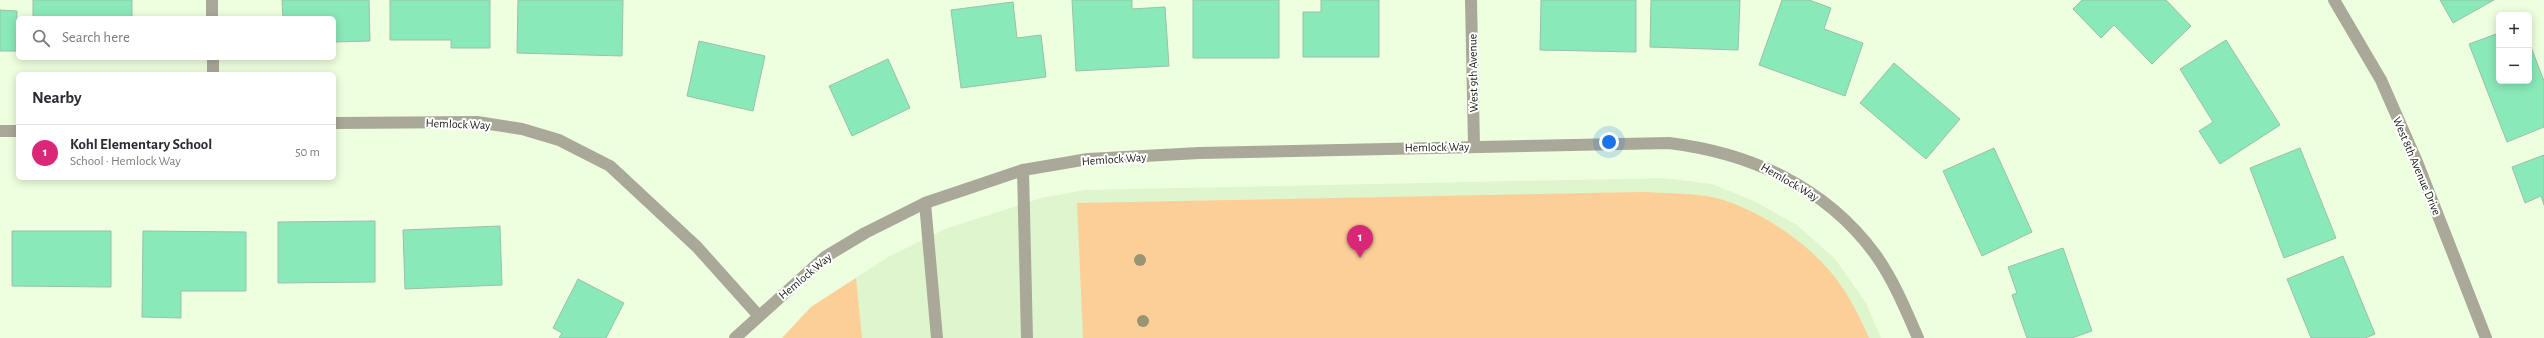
<!DOCTYPE html>
<meta charset="utf-8">
<style>
:root{--surface:#fff;--page:#f2f2f3;--text:#2b2b33;--muted:#7c7c81;--line:#e1e1e2;--accent:#db2777}
body{margin:0;font-family:"Alegreya Sans",sans-serif;background:var(--page);color:var(--text)}
.controls{position:absolute;right:12px;top:12px;display:grid;overflow:hidden;border-radius:6px;box-shadow:0 2px 10px #0003}
.controls button{width:36px;height:36px;display:grid;place-items:center;padding:0;border:0;border-bottom:1px solid var(--line);background:var(--surface);color:var(--text);font:20px sans-serif}
.you{position:absolute;left:1609px;top:142px;width:14px;height:14px;margin:-10px;border:3px solid #fff;border-radius:50%;background:#1a73e8;box-shadow:0 0 0 6px #1a73e833}
.badge{display:grid;place-items:center;width:26px;height:26px;border-radius:50%;background:var(--accent);color:#fff;font-size:13px;font-weight:700}
.pin{position:absolute;translate:-50% -33px;filter:drop-shadow(0 1px 2px #0008)}
.pin::after{content:'';position:absolute;top:21px;width:14px;height:12px;background:inherit;clip-path:polygon(0 0,100% 0,50% 100%)}
.list{margin:0;padding:0;list-style:none}
h2{display:flex;justify-content:space-between;align-items:center;height:52px;margin:0;padding:0 16px;font-size:17px}
h2 small{font-size:13px;font-weight:400;color:var(--muted)}
.list li{display:grid;grid-template-columns:26px 1fr auto;gap:12px;align-items:center;box-sizing:border-box;height:56px;padding:0 16px;border-top:1px solid var(--line)}
.list b{display:block;font-size:15px;white-space:nowrap}
.list p{margin:0;font-size:13px;white-space:nowrap;color:var(--muted)}
.list em{font-size:13px;font-style:normal;color:var(--muted)}
.icon{flex:none;width:22px;height:22px;fill:none;stroke:currentColor;stroke-width:2;stroke-linecap:round;stroke-linejoin:round}
.map{position:relative;flex:none;width:2544px;height:338px;overflow:hidden}
.search{position:absolute;background:var(--surface);box-shadow:0 2px 10px #0003;left:16px;top:16px;width:320px;height:44px;display:flex;align-items:center;gap:10px;box-sizing:border-box;padding:0 14px;border-radius:6px;color:var(--muted);font-size:15px}
.panel{position:absolute;background:var(--surface);box-shadow:0 2px 10px #0003;left:16px;top:72px;width:320px;height:108px;border-radius:6px}
.map>svg:first-child{display:block}
.built{fill:#dff5ce}
.green{fill:#fdcf98}
.building{fill:#8ae9b8;stroke:#9cbfab}
.lines{fill:none;stroke-linecap:round;stroke-linejoin:round}
.lane{stroke:#aaa899;stroke-width:12}
.street{stroke:#aaa899;stroke-width:12}
.tree{fill:#9a9474}
.labels{text-anchor:middle;dominant-baseline:central;stroke-width:4;stroke-linejoin:round;paint-order:stroke}
.street-label{font-size:12px;fill:#161c11;stroke:#fff}
</style>
<div class="map">
<svg width="2544" height="338" viewBox="0 0 2544 338">
<rect width="100%" height="100%" fill="#edffde"/>
<!-- built -->
<path class="built" d="M1663,178L1712,184L1754,201L1797,225L1835,259L1866,303L1881,338H782L811,307L888,257L945,229L1041,198L1085,190Z"/>
<!-- green -->
<path class="green" d="M1642,192C1663,193 1685,193 1706,196C1754,204 1815,246 1842,287C1853,303 1861,320 1869,338H1083L1077,203Z
M856,278L862,338H782L811,307Z"/>
<!-- building -->
<path class="building" d="M33,0H132V18H33Z
M282,0H369L370,41L334,42V18H283Z
M390,0H490V48H451V40H390Z
M518,0H623L622,56L517,53Z
M1072,0H1132V9L1165,7L1169,66L1076,71Z
M1193,0H1279V58H1193Z
M1321,0H1379V57H1303V12H1321Z
M1541,0H1636V52L1540,50Z
M1651,0H1740L1738,50L1650,47Z
M1782,0H1809L1831,8L1824,29L1863,43L1845,96L1759,65Z
M2082,0H2166L2191,26L2152,64L2114,25L2101,38L2073,9Z
M2440,0H2494L2453,23Z
M1013,2L1017,38L1041,35L1046,77L961,88L951,10Z
M0,10L17,11L16,51H0Z
M2499,33V81H2529V42L2544,81V127L2507,142L2469,44Z
M2226,40L2280,125L2220,164L2199,131L2213,122L2180,69Z
M699,41L765,56L753,111L687,96Z
M888,59L910,108L852,136L829,86Z
M1894,63L1960,119L1926,159L1860,103Z
M1994,148L2032,232L1982,256L1943,171Z
M2300,148L2336,238L2284,258L2250,168Z
M2544,155V205L2541,196L2525,203L2512,167Z
M375,221V282L278,283V222Z
M500,226L502,285L405,289L403,230Z
M12,231H111V287L12,286Z
M143,231L246,232V291H181V318L142,317Z
M2063,248L2092,331L2072,338H2027L2012,295L2017,293L2008,267Z
M2343,256L2375,334L2365,338H2311L2287,279Z
M578,279L624,303L606,338H559L562,333L553,328Z"/>
<g class="lines">
<!-- lane -->
<path class="lane" d="M1023,170L1027,338
M925,203L937,338"/>
<!-- street -->
<path class="street" d="M212,0V18
M1471,0L1474,146
M2334,0L2381,80L2417,162L2486,338
M213,58V74
M334,123L477,122L522,129L559,140L610,166L697,247L758,315
M0,131H18
M735,338L825,257L865,233L925,203L1023,170L1088,159L1199,153L1669,143C1750,153 1825,186 1875,254C1893,279 1906,310 1918,338"/>
</g>
<!-- trees -->
<g class="tree">
<circle cx="1140" cy="260" r="6"/>
<circle cx="1143" cy="321" r="6"/>
</g>
<g class="labels">
<!-- street labels -->
<g class="street-label">
<text transform="translate(1473 73) rotate(-91)">West 9th Avenue</text>
<text transform="translate(458 124) rotate(2)">Hemlock Way</text>
<text transform="translate(1437 147) rotate(-1)">Hemlock Way</text>
<text transform="translate(1114 159) rotate(-4)">Hemlock Way</text>
<text transform="translate(2417 166) rotate(67)">West 8th Avenue Drive</text>
<text transform="translate(1790 182) rotate(30)">Hemlock Way</text>
<text transform="translate(805 276) rotate(-40)">Hemlock Way</text>
</g>
</g>
</svg>
<div class="controls">
<button>+</button>
<button>−</button>
</div>
<div class="you"></div>
<div class="pin badge" style="left:1360px;top:258px">1</div>
<div class="search"><svg class="icon" aria-label="search" viewBox="0 0 24 24"><circle cx="10" cy="10" r="6"/><path d="M15 15l6 6"/></svg>Search here</div>
<section class="panel">
<h2>Nearby<small></small></h2>
<ul class="list">
<li><span class="badge">1</span><div><b>Kohl Elementary School</b><p>School · Hemlock Way</p></div><em>50 m</em></li>
</ul>
</section>
</div>
